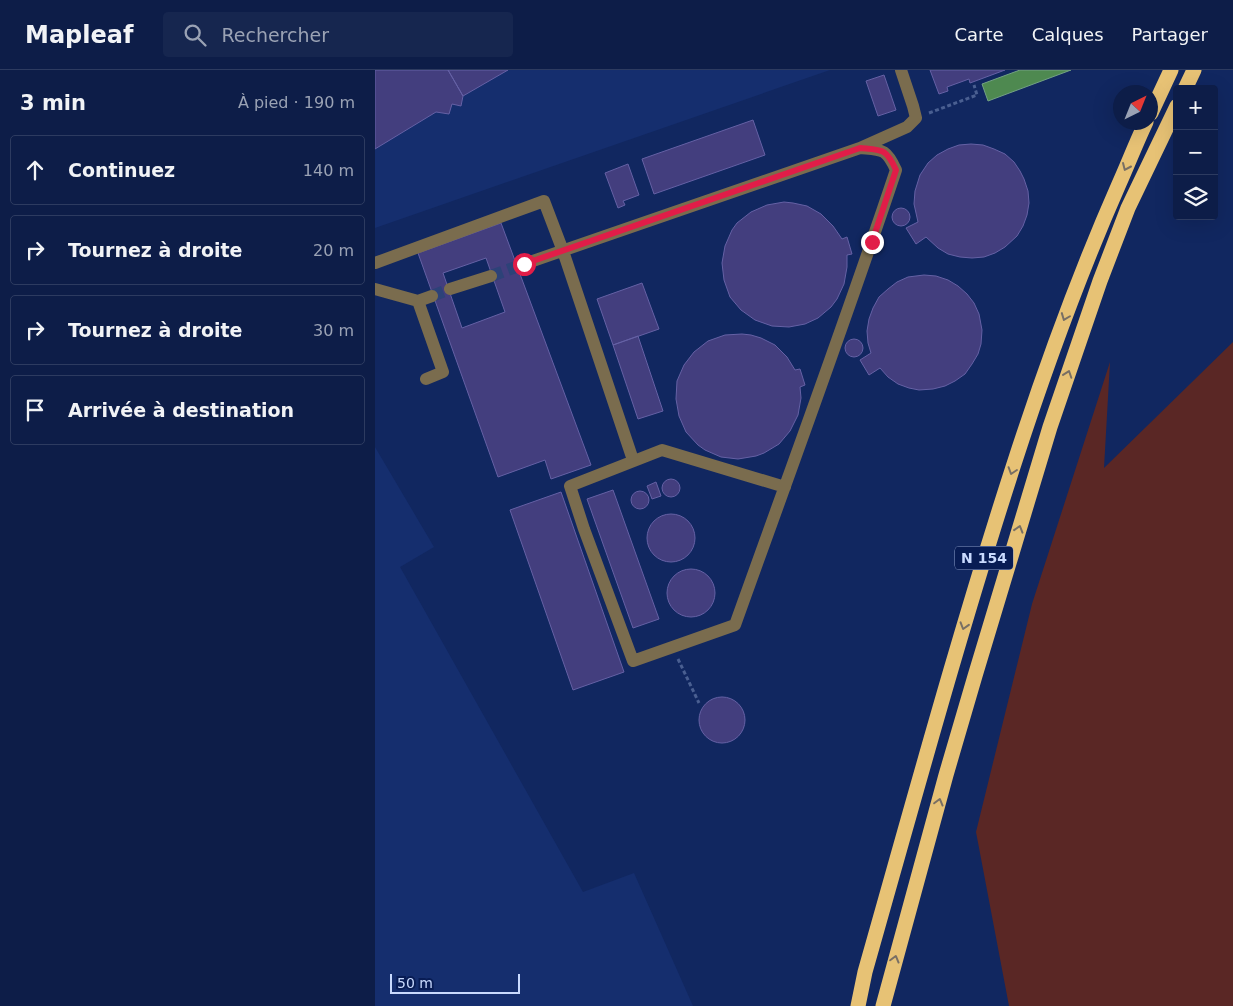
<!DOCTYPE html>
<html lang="fr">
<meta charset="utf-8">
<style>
:root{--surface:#0d1d48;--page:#16264f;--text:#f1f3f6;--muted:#9aa2b4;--line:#2d3b60}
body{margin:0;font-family:"DejaVu Sans",sans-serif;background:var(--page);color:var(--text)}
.controls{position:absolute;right:15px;top:15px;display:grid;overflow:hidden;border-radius:5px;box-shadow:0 5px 20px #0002}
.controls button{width:45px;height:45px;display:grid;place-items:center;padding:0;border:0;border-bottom:1px solid var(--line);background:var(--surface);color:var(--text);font:25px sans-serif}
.compass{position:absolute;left:738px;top:15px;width:45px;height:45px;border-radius:50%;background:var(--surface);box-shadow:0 5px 20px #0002;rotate:43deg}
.scale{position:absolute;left:15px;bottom:12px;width:130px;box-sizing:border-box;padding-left:5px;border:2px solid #c9dafe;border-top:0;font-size:14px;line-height:18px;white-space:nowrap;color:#c9dafe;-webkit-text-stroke:4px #081c54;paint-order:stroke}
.stop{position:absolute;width:15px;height:15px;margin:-11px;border:4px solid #e11d48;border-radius:50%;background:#fff}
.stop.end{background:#e11d48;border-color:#fff;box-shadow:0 1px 5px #0008}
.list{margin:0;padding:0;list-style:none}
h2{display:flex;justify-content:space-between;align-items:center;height:65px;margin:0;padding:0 20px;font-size:21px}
h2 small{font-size:16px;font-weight:400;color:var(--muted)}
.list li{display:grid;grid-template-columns:32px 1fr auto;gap:15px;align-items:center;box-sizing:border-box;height:70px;margin:0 10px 10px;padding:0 10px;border:1px solid var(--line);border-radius:5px}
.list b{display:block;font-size:19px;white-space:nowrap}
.list em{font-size:16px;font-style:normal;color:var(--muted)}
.icon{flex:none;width:28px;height:28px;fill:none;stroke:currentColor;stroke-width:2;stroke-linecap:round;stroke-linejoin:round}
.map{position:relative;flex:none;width:858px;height:936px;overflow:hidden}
header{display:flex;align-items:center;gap:30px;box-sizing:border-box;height:70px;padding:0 25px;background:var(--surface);border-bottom:1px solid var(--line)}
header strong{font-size:24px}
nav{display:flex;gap:28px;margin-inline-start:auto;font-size:18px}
.search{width:350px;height:45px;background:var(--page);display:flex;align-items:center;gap:12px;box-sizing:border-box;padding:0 18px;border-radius:5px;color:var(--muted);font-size:19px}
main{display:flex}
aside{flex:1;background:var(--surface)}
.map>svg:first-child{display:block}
.built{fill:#152e6e}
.green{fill:#5a2725}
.water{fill:#4e8950;stroke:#73a184}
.building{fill:#433e7e;stroke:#6561a5;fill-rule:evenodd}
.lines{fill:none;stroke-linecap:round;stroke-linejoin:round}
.minor-tunnel{stroke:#2d4278;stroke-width:12;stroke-dasharray:12 6;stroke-linecap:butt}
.path{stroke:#4a5f91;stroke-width:3;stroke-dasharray:4 2.5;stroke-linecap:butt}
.minor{stroke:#7a6c4e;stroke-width:12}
.highway{stroke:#e7c275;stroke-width:15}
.oneway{stroke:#786f64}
.route{stroke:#e11d48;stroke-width:6}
.labels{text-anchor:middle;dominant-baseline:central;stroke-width:4.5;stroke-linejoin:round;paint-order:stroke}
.shield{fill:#081c54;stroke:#8fa1cb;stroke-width:1}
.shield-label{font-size:14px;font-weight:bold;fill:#c9dafe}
</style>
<header>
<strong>Mapleaf</strong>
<div class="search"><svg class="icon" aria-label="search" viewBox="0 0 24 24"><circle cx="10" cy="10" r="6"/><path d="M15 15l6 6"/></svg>Rechercher</div>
<nav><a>Carte</a><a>Calques</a><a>Partager</a></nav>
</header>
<main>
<aside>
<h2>3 min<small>À pied · 190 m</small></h2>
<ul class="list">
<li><svg class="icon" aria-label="ahead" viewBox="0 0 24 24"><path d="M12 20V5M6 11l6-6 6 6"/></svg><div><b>Continuez</b></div><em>140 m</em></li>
<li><svg class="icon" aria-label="right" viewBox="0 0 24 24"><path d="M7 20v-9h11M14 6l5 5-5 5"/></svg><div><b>Tournez à droite</b></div><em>20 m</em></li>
<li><svg class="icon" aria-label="right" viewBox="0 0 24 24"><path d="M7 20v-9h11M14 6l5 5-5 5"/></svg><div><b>Tournez à droite</b></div><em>30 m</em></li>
<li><svg class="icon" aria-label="arrive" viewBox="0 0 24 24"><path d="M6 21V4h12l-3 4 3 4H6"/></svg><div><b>Arrivée à destination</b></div></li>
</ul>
</aside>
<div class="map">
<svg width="858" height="936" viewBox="0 0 858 936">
<rect width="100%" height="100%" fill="#112760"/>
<!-- built -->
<path class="built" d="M0,0H455L0,158Z
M0,377L59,477L25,497L208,822L259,803L318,936H0Z"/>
<!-- green -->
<path class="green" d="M858,272V936H634L601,762L657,534L735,292L729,398Z"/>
<!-- water -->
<path class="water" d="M645,0H696L613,31L607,14Z"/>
<!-- building -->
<path class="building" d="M0,0H73L88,26L86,36L77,34L74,44L61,42L0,79Z
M73,0H133L88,26Z
M555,0H630L595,13L594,9L572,17L573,21L564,24Z
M509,5L521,40L503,46L491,11Z
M378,50L390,85L279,124L267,89Z
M596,74L608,75L619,79L630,84L639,92L645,101L649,109L653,121L654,133L652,145L648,156L642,166L630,177L620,183L609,187L597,188L585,187L573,184L563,178L551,167L541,174L531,158L543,152L539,134L540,121L545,105L553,93L562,85L573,79L584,75Z
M253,94L264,125L248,131L250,135L243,138L230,103Z
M409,132L418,133L432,136L446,144L458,156L467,169L472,167L477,184L472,185V197L469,214L462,229L456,237L443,248L430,254L414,257L397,256L380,250L366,240L355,227L349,210L347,193L350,176L357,160L362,153L376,142L392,135Z
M517 147a9 9 0 1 1 18 0a9 9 0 1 1-18 0Z
M126,153L216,395L176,409L170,390L123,407L43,183ZM111,188L130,242L87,258L68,203Z
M549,205L561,206L573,210L583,216L592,224L599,233L604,244L607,260L606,274L603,284L597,294L590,304L580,311L570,316L558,319L544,320L534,318L523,314L513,307L505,298L494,305L485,290L496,283L493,273L492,261L494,249L498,238L504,227L513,219L522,212L533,207Z
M267,213L284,259L238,275L222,229Z
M367,264L376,265L386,268L400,275L412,287L420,300L425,299L430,315L425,317L426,328L423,345L415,361L404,374L389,383L381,386L363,389L346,387L330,380L323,375L311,362L304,346L301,329L302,311L309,295L319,282L333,271L350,265Z
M263,266L288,341L263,349L238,275Z
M470 278a9 9 0 1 1 18 0a9 9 0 1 1-18 0Z
M287 418a9 9 0 1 1 18 0a9 9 0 1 1-18 0Z
M281,412L286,426L277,429L272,416Z
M238,420L284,549L258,558L212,429Z
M256 430a9 9 0 1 1 18 0a9 9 0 1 1-18 0Z
M186,422L249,602L198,620L135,440Z
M272 468a24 24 0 1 1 48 0a24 24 0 1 1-48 0Z
M292 523a24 24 0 1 1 48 0a24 24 0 1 1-48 0Z
M324 650a23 23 0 1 1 46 0a23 23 0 1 1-46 0Z"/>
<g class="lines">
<!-- minor-tunnel -->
<path class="minor-tunnel" d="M116,206L149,194
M57,226L75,219"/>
<!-- path -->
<path class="path" d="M554,43L602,25L599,15
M303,589L324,633"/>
<!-- minor -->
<path class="minor" d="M0,193L169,131L188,181L258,390
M149,194L485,78L532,57L541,48L538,36L526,0
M0,219L43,231L57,226
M75,219L116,206
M43,231L68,302L51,309
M410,417L287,380L195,416L209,459L258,591L360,555C414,404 470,253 521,100C511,78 507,80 485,78"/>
<!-- highway -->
<path class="highway" d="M810,19L819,0
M776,43L796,0
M483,936L490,902C538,733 584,564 638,397C669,301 703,207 744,114C753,94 761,73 771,52
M508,936L571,705L600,606L675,357L725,211L753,138L802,36"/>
</g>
<!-- one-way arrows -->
<defs><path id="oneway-chevron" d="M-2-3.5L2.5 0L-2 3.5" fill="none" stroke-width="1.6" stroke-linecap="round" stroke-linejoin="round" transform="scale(1.25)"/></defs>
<g class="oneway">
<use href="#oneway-chevron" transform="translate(751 97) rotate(114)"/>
<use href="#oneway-chevron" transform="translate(690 247) rotate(111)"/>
<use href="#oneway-chevron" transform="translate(693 304) rotate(-71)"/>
<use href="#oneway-chevron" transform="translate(637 401) rotate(108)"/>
<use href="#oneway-chevron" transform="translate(644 459) rotate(-73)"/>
<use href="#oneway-chevron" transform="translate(589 556) rotate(107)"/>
<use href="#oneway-chevron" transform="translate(564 732) rotate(-75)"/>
<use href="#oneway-chevron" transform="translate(520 889) rotate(-75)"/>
</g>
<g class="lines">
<!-- route -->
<path class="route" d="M149,194L485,78C507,80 511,78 521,100L497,172"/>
</g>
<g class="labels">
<!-- shield labels -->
<rect class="shield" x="580" y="476.5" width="58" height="23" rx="4"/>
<g class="shield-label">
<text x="609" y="488">N 154</text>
</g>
</g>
</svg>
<div class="controls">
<button>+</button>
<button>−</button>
<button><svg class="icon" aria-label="layers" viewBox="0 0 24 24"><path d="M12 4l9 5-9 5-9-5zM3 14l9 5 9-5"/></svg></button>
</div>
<svg class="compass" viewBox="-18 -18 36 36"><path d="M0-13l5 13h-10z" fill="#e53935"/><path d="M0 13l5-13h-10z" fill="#9aa2b4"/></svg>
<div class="scale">50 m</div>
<div class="stop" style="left:149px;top:194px"></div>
<div class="stop end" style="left:497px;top:172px"></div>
</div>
</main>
